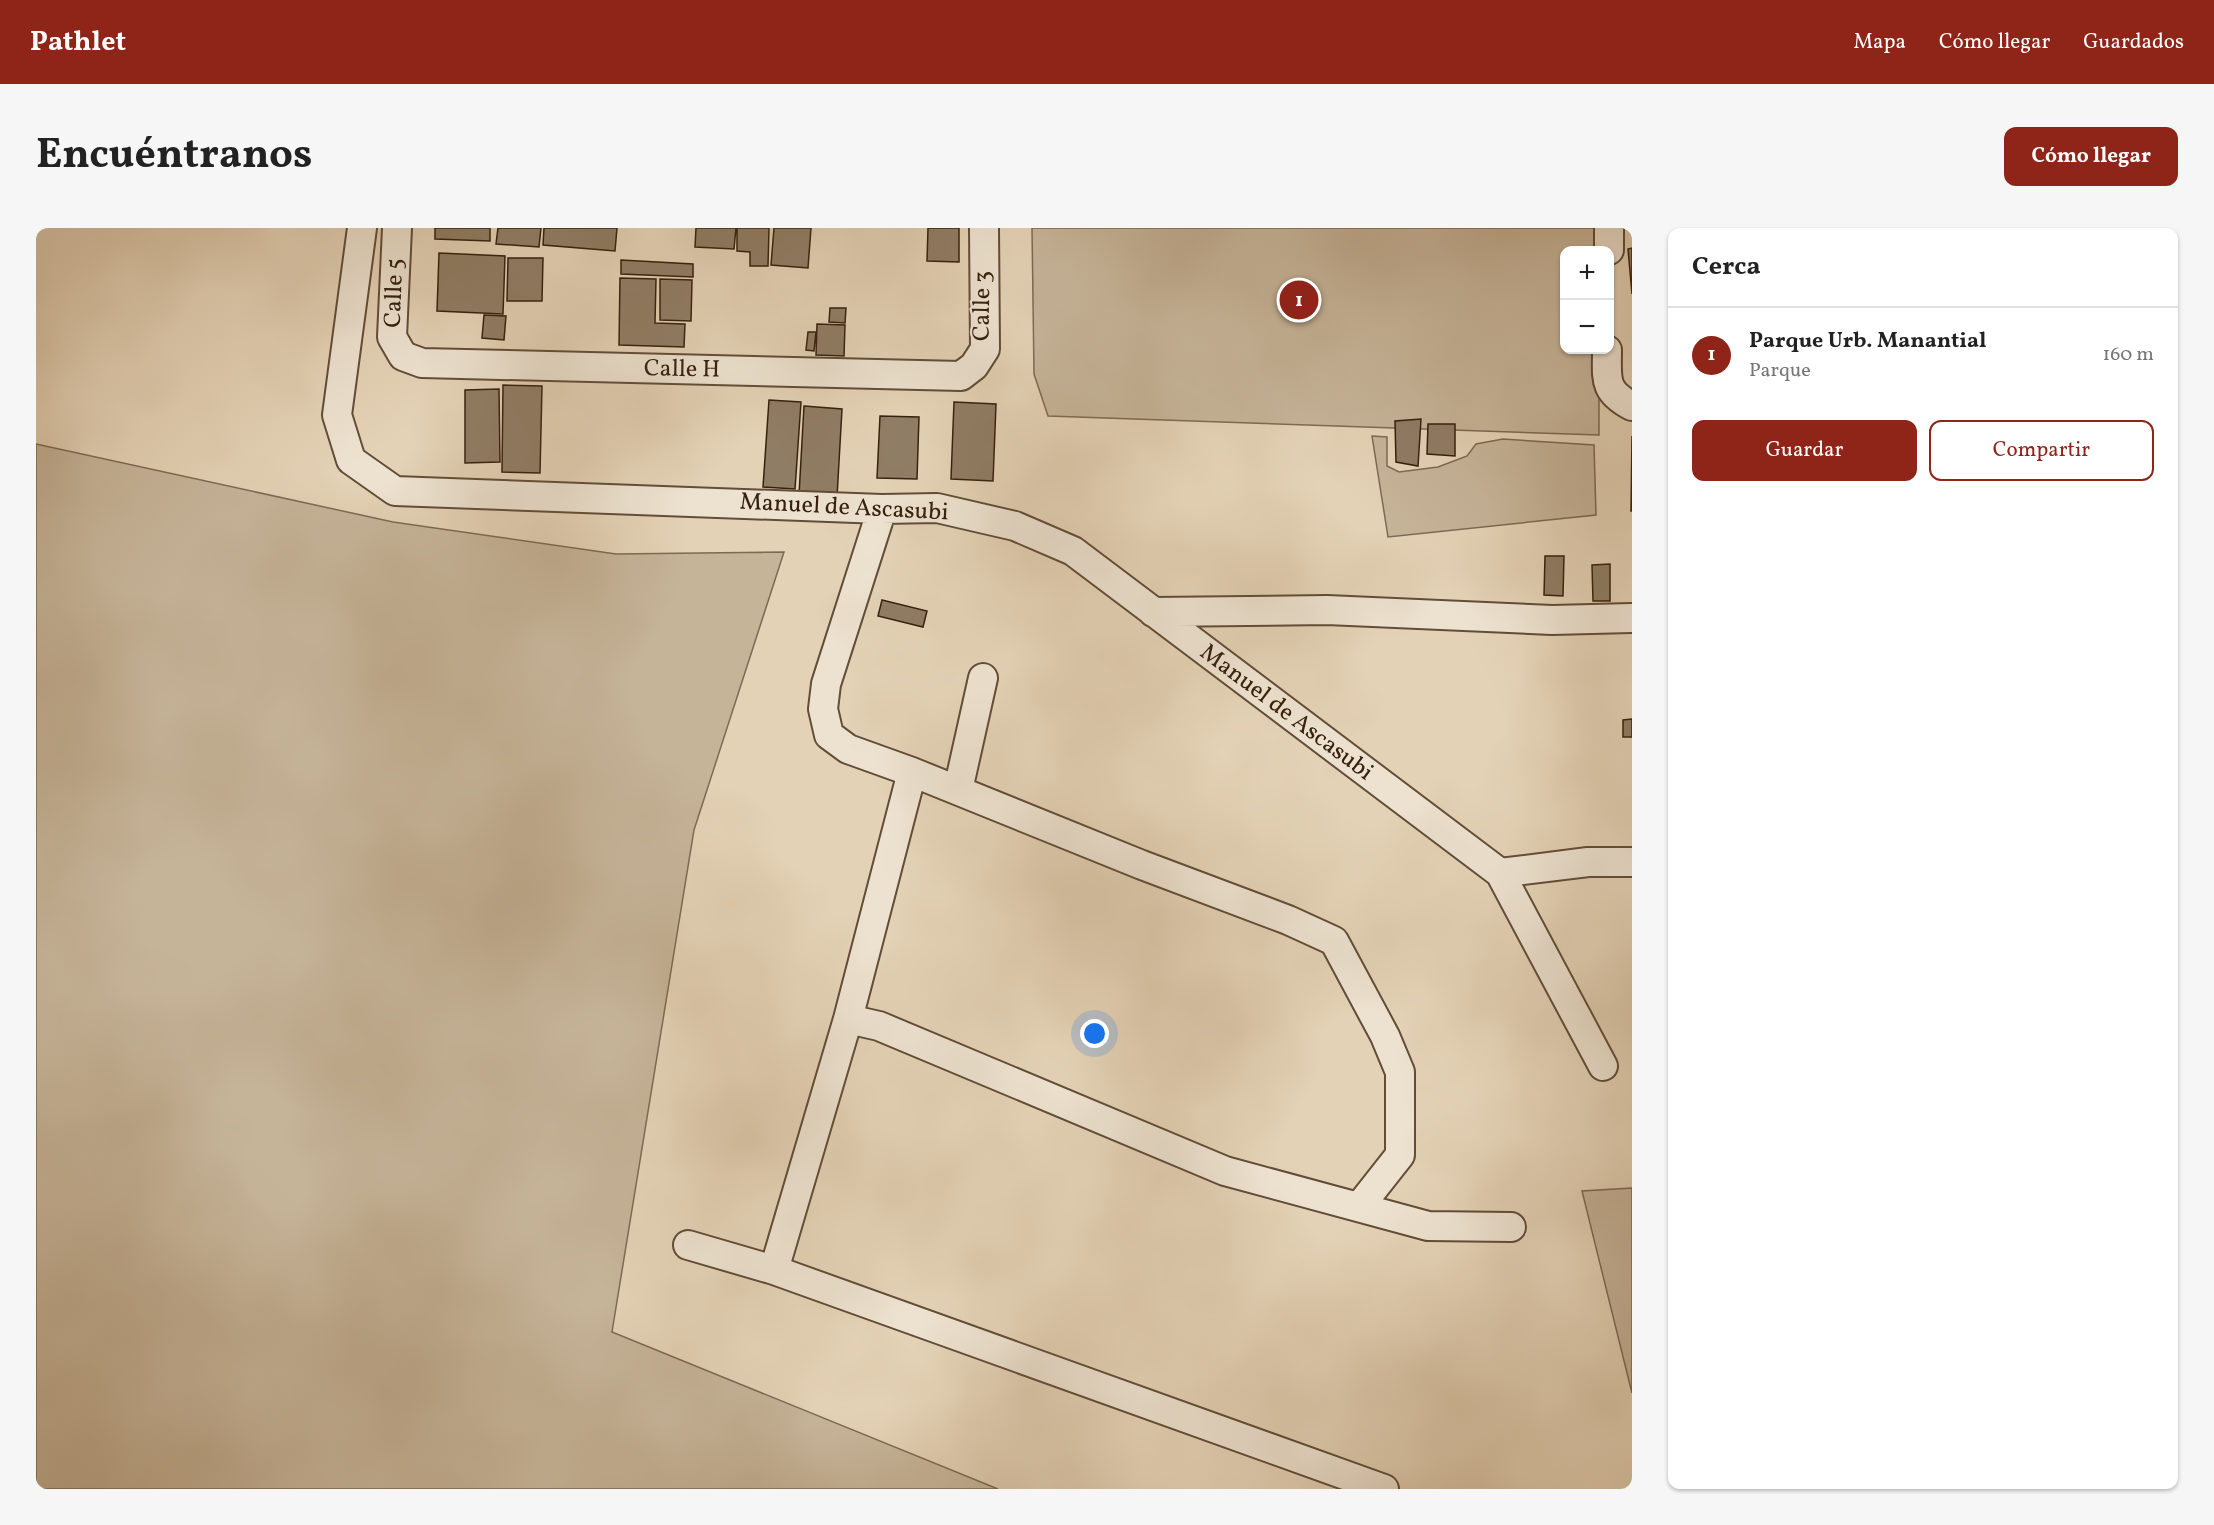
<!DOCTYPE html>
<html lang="es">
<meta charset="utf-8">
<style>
:root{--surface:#fff;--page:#f6f6f6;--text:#222;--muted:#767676;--line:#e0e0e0;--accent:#8f2418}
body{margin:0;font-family:Vollkorn,serif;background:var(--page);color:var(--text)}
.controls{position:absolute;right:18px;top:18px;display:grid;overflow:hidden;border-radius:12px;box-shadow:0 2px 4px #0004}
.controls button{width:54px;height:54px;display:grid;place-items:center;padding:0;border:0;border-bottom:2px solid var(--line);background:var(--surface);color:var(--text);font:30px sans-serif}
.you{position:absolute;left:1059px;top:806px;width:21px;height:21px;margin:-15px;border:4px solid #fff;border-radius:50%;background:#1a73e8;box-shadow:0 0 0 9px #1a73e833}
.badge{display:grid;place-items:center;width:39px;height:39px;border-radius:50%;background:var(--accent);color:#fff;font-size:20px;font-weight:700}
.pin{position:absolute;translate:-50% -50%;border:3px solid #fff;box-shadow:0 2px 6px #0006}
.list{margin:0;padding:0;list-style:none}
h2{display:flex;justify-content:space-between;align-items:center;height:78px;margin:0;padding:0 24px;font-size:26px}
h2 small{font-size:20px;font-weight:400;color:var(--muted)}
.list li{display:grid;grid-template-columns:39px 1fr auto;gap:18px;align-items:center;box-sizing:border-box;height:96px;padding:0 24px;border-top:2px solid var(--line)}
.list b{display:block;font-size:22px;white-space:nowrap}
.list p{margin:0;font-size:20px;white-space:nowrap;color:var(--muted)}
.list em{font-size:20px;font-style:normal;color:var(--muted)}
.actions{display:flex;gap:12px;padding:18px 24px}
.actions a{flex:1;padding:14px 0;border:2px solid var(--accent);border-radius:12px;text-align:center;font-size:21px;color:var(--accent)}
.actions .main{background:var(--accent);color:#fff}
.map{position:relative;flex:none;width:1596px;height:1261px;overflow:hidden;border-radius:12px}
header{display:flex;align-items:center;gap:36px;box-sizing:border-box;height:84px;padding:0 30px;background:var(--accent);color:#fff}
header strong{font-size:28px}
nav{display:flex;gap:33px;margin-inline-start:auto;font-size:21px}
.intro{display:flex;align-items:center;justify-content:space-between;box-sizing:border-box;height:144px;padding:0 36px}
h1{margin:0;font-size:42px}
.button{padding:15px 27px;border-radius:12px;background:var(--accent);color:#fff;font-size:21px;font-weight:700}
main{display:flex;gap:36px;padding:0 36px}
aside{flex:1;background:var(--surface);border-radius:12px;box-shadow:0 2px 4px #0004}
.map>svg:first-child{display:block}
.green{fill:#c6b499;stroke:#7e6a54;stroke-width:1.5}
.building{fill:#907d65;stroke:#36210e;stroke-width:1.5}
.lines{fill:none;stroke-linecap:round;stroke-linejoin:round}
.minor-casing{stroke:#624d38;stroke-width:32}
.minor{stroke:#ede2d0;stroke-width:28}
.labels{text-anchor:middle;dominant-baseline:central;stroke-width:4.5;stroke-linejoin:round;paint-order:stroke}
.street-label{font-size:24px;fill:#36210e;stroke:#ede2d0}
</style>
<header>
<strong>Pathlet</strong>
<nav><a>Mapa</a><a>Cómo llegar</a><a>Guardados</a></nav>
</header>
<div class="intro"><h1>Encuéntranos</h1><a class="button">Cómo llegar</a></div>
<main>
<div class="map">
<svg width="1596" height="1261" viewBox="0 0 1596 1261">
<rect width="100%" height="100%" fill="#e4d2b6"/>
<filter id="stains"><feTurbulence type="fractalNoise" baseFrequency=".00333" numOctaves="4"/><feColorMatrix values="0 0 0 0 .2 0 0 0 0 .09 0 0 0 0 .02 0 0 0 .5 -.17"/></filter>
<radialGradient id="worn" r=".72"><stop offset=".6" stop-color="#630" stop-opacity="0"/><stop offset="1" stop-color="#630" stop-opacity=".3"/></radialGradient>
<!-- green -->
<path class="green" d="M996,0H1564V22H1528V122H1563V207L1012,188L998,146Z
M1336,208L1351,209V238L1363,244L1402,239L1431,228L1440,216L1467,211L1558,217L1560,287L1352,309Z
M0,216L357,294L580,326L748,324L658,602L576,1104L962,1261H0Z
M1596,960V1165L1546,963Z"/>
<!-- building -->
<path class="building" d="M399,0H454V13L399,11Z
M462,0H505L503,19L460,16Z
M508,0H581L579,23L507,17Z
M660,0H700L698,21L659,19Z
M701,0H733L732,38H714V24L701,23Z
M738,0H775L772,40L735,37Z
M892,0H923V34L891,33Z
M1596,20V66L1592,21Z
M403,25L469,28L467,86L401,83Z
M472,30H507L506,73H471Z
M585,32L657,36V49L585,46Z
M584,50L620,51L619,95L649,96L648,119L583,117Z
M624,51L656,52L655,93L624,92Z
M794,80H810L809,95L793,94Z
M448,87L470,88L468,112L446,110Z
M781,96L809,97L808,128L780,127Z
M772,104H780L778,123L770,122Z
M467,157L506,158L504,245L466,244Z
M463,161L464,234L429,235V162Z
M733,172L765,174L759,261L727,259Z
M918,174L960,176L957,253L915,251Z
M768,178L806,181L801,269L763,267Z
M844,188L883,189L881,251L841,250Z
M1385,191L1382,238L1360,234L1359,193Z
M1392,196H1419V228L1391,226Z
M1596,208V283H1595Z
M1509,328H1528L1527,368L1508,367Z
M1574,336V373H1557L1556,337Z
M846,372L891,383L887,399L842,388Z
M1596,491V509H1587V492Z"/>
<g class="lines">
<defs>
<path id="minor" d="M326,0L301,187L315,232L359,263L846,281L901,280L979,298L1037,323L1464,645L1567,838
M361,0L356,109L367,128L386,135L925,148L938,138L949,121L948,0
M1573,22V0
M1571,122C1571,151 1567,163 1596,178
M846,281L790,456L787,481L793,507L812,521L876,544L1106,637L1252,692L1298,713L1349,808L1364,844V927L1323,979
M1117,384L1291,382L1516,392L1596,390
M922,562L947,450
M1464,645L1552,634H1596
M812,791L843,798L1189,943L1392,998L1475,999
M652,1017L738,1042L1348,1261
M738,1042L812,791L876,544"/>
</defs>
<!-- minor casing -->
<use href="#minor" class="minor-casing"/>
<!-- minor -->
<use href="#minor" class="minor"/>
</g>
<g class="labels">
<!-- street labels -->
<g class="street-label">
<text transform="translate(359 65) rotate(-88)">Calle 5</text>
<text transform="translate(947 78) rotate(-89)">Calle 3</text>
<text transform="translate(646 142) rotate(1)">Calle H</text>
<text transform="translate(808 280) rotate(3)">Manuel de Ascasubi</text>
<text transform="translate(1250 485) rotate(37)">Manuel de Ascasubi</text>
</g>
</g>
<rect width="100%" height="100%" filter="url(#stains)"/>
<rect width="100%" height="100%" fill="url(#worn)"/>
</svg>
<div class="controls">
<button>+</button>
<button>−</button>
</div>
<div class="you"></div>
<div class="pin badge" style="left:1263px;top:72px">1</div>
</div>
<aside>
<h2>Cerca<small></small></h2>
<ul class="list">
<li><span class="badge">1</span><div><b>Parque Urb. Manantial</b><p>Parque</p></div><em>160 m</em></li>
</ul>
<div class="actions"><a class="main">Guardar</a><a>Compartir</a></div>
</aside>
</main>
